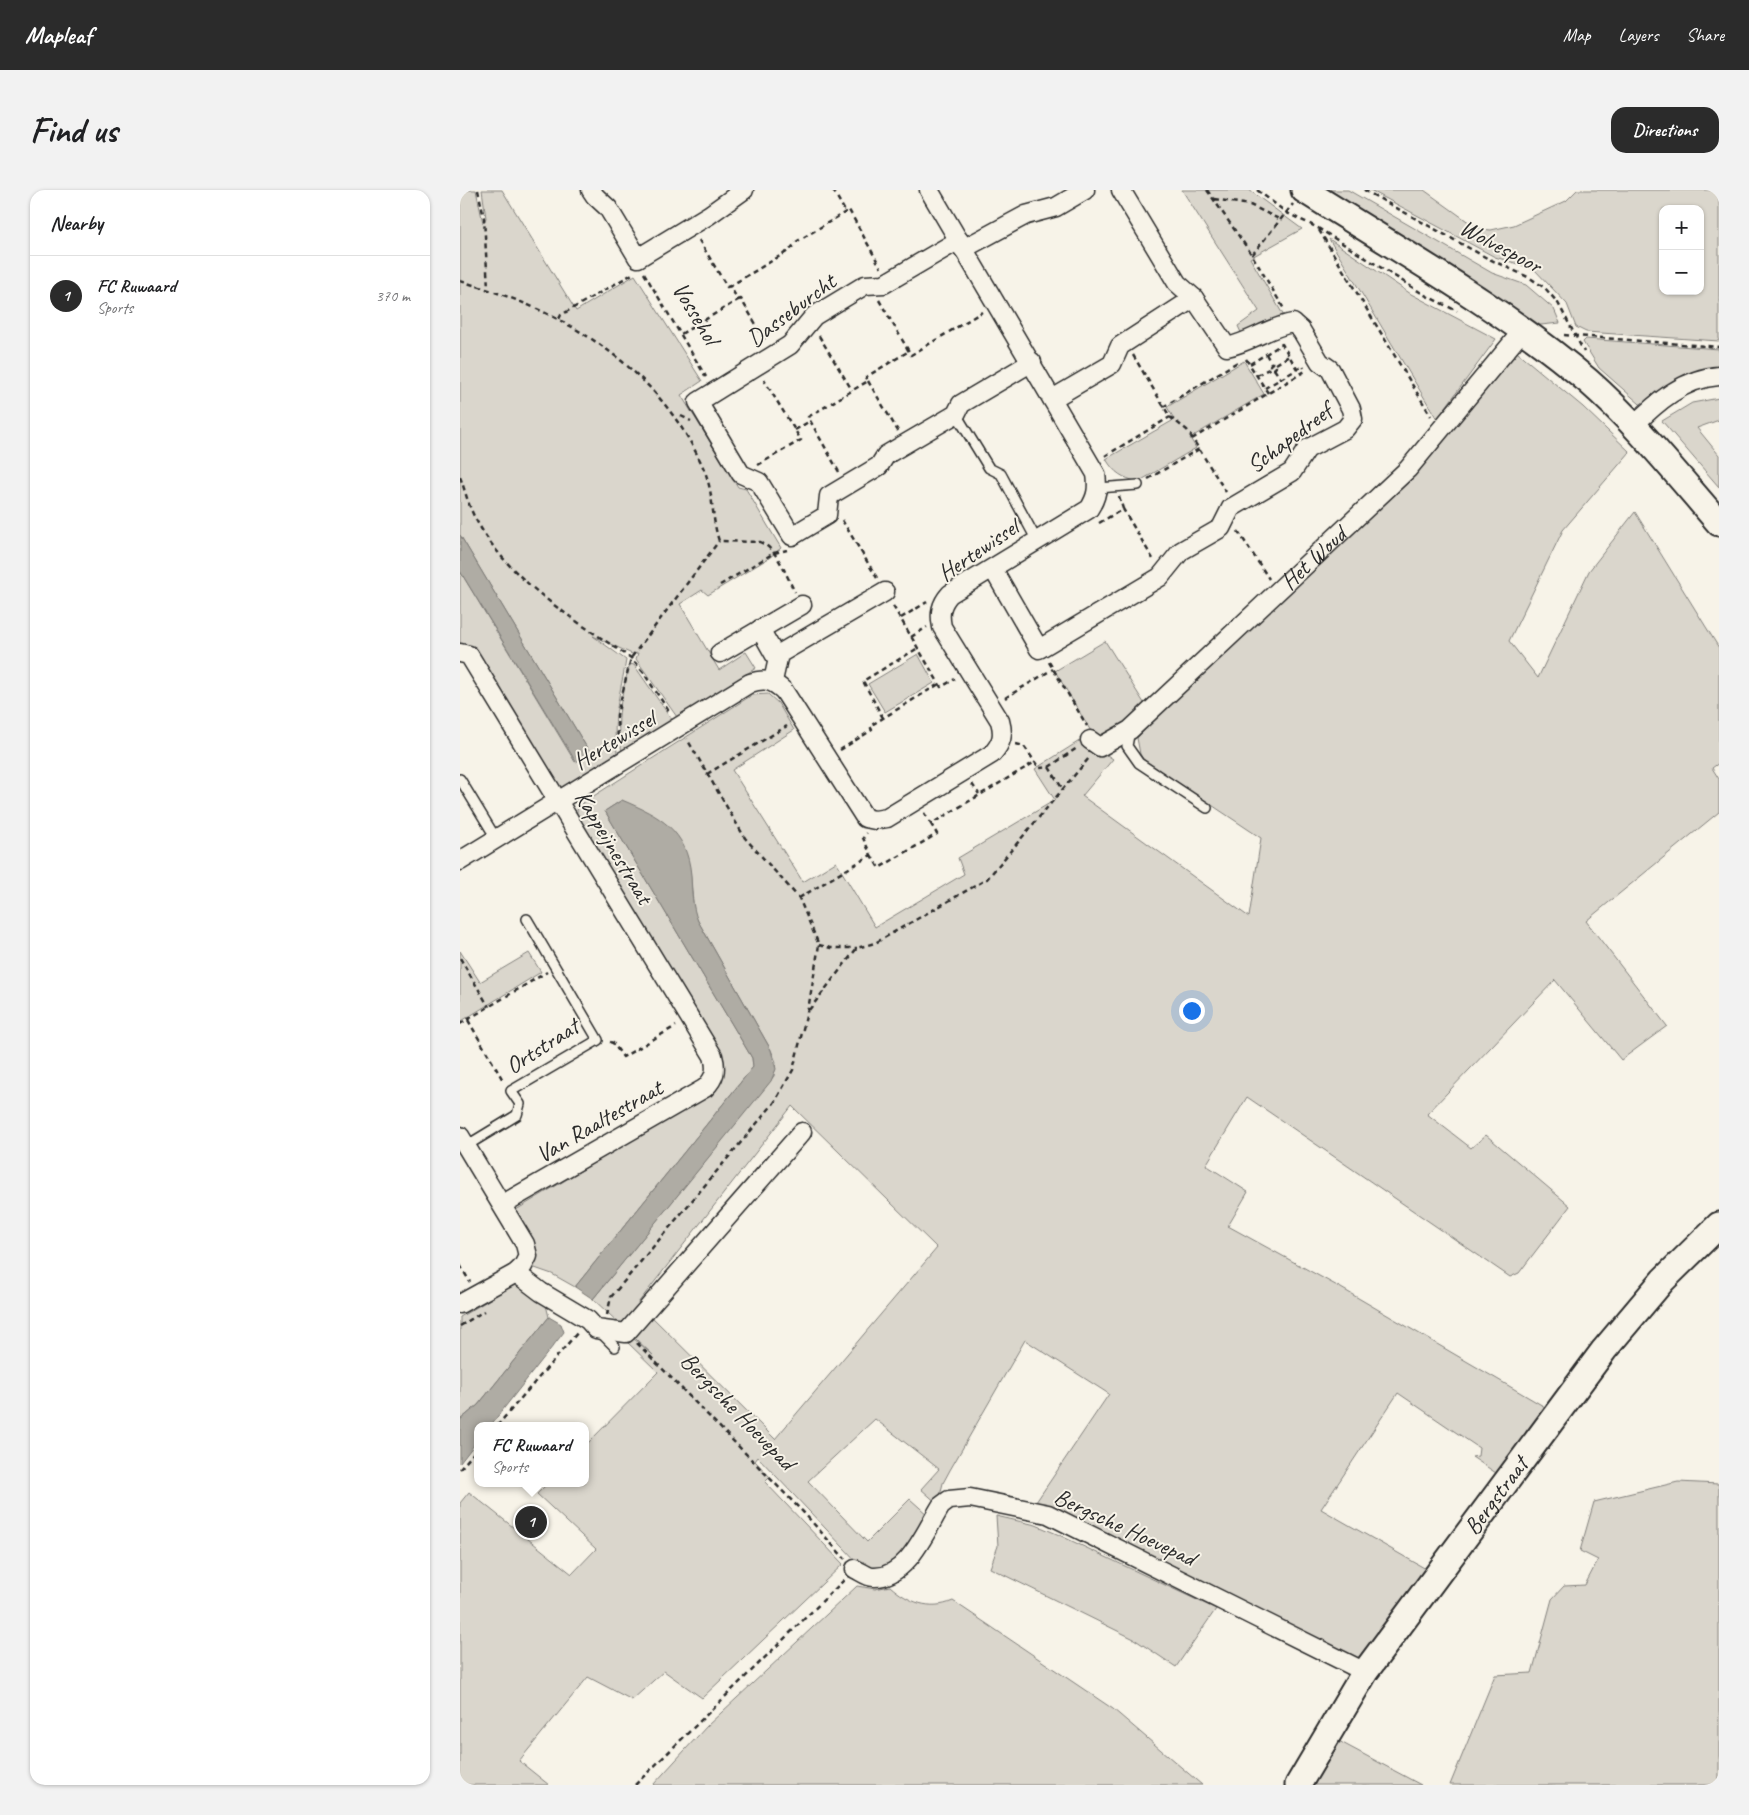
<!DOCTYPE html>
<meta charset="utf-8">
<style>
:root{--surface:#fff;--page:#f2f2f2;--text:#202124;--muted:#757577;--line:#e0e0e0;--accent:#2b2b2b}
body{margin:0;font-family:Caveat,sans-serif;background:var(--page);color:var(--text)}
.controls{position:absolute;right:15px;top:15px;display:grid;overflow:hidden;border-radius:10px;box-shadow:0 1px 4px #0004}
.controls button{width:45px;height:45px;display:grid;place-items:center;padding:0;border:0;border-bottom:1px solid var(--line);background:var(--surface);color:var(--text);font:25px sans-serif}
.you{position:absolute;left:731px;top:820px;width:18px;height:18px;margin:-12px;border:4px solid #fff;border-radius:50%;background:#1a73e8;box-shadow:0 0 0 8px #1a73e833}
.badge{display:grid;place-items:center;width:32px;height:32px;border-radius:50%;background:var(--accent);color:#fff;font-size:16px;font-weight:700}
.pin{position:absolute;translate:-50% -50%;border:2px solid #fff;box-shadow:0 1px 5px #0006}
.popup{position:absolute;left:14px;top:1232px;width:115px;height:65px;box-sizing:border-box;display:grid;place-content:center;border-radius:10px;background:var(--surface);filter:drop-shadow(0 1px 4px #0005);font-size:16px;white-space:nowrap;color:var(--muted)}
.popup b{font-size:19px;color:var(--text)}
.popup::after{content:'';position:absolute;left:50%;top:100%;margin-left:-10px;border:10px solid transparent;border-top-color:var(--surface)}
.list{margin:0;padding:0;list-style:none}
h2{display:flex;justify-content:space-between;align-items:center;height:65px;margin:0;padding:0 20px;font-size:21px}
h2 small{font-size:16px;font-weight:400;color:var(--muted)}
.list li{display:grid;grid-template-columns:32px 1fr auto;gap:15px;align-items:center;box-sizing:border-box;height:80px;padding:0 20px;border-top:1px solid var(--line)}
.list b{display:block;font-size:19px;white-space:nowrap}
.list p{margin:0;font-size:16px;white-space:nowrap;color:var(--muted)}
.list em{font-size:16px;font-style:normal;color:var(--muted)}
.map{position:relative;flex:none;width:1259px;height:1595px;overflow:hidden;border-radius:15px}
header{display:flex;align-items:center;gap:30px;box-sizing:border-box;height:70px;padding:0 25px;background:var(--accent);color:#fff}
header strong{font-size:24px}
nav{display:flex;gap:28px;margin-inline-start:auto;font-size:18px}
.intro{display:flex;align-items:center;justify-content:space-between;box-sizing:border-box;height:120px;padding:0 30px}
h1{margin:0;font-size:35px}
.button{padding:12px 22px;border-radius:15px;background:var(--accent);color:#fff;font-size:18px;font-weight:700}
main{display:flex;gap:30px;padding:0 30px}
aside{flex:1;background:var(--surface);border-radius:15px;box-shadow:0 1px 4px #0004}
.map>svg:first-child{display:block}
.green{fill:#dad6cc;stroke:#82807c;fill-rule:evenodd}
.water{fill:#afaca4;stroke:#7a7874}
.lines{fill:none;stroke-linecap:round;stroke-linejoin:round}
.lane-casing{stroke:#2b2b2b;stroke-width:12}
.street-casing{stroke:#2b2b2b;stroke-width:21}
.secondary-casing{stroke:#2b2b2b;stroke-width:29}
.path{stroke:#2b2b2b;stroke-width:2.5;stroke-dasharray:5 4;stroke-linecap:butt}
.lane{stroke:#f7f3e8;stroke-width:9}
.street{stroke:#f7f3e8;stroke-width:18}
.secondary{stroke:#f7f3e8;stroke-width:25}
.labels{text-anchor:middle;dominant-baseline:central;stroke-width:4;stroke-linejoin:round;paint-order:stroke}
.street-label{font-size:24px;fill:#2b2b2b;stroke:#f7f3e8}
</style>
<header>
<strong>Mapleaf</strong>
<nav><a>Map</a><a>Layers</a><a>Share</a></nav>
</header>
<div class="intro"><h1>Find us</h1><a class="button">Directions</a></div>
<main>
<aside>
<h2>Nearby<small></small></h2>
<ul class="list">
<li><span class="badge">1</span><div><b>FC Ruwaard</b><p>Sports</p></div><em>370 m</em></li>
</ul>
</aside>
<div class="map">
<svg width="1259" height="1595" viewBox="0 0 1259 1595">
<rect width="100%" height="100%" fill="#f7f3e8"/>
<filter id="ink" filterUnits="userSpaceOnUse"><feTurbulence type="fractalNoise" baseFrequency=".02" numOctaves="2"/><feDisplacementMap in="SourceGraphic" scale="10" xChannelSelector="R" yChannelSelector="G"/><feConvolveMatrix kernelMatrix="1 2 1 2 8 2 1 2 1" color-interpolation-filters="sRGB"/></filter>
<g filter="url(#ink)">
<!-- green -->
<path class="green" d="M0,0H16L23,33L26,28L22,0H42L116,121L175,85L242,191L221,205L278,297L286,299L321,358L309,368L248,405L242,400L220,414L259,480L286,462L296,478L217,527L176,469L178,463L172,464L133,446L166,470C161,502 151,529 157,562L152,570L98,604L0,457V381L115,572L130,563L0,345Z
M722,0H789L842,39L790,68L825,128L782,145L778,136L799,121Z
M851,0H888L1032,83L1066,95L1094,119L1100,133L1071,136Z
M910,0H964L1010,33L1021,39L1031,40L1054,35L1106,11L1117,0H1259V151L1126,142L1116,137L1107,114L1074,79L1035,67ZM1203,19H1240V101H1203Z
M869,49L951,104L1036,149L977,229Z
M1126,149L1259,159V178L1184,215L1180,214L1139,178L1123,152Z
M1052,158L1123,217L1170,262L1103,340L1049,451L1078,488L1129,381L1175,322L1259,458V573L1252,578L1259,589V622L1126,731L1207,836L1161,870L1095,790L967,924L1011,958L1026,945L1110,1016L1059,1083L1050,1087L787,907L746,975L788,1002L768,1036L881,1098L1085,1217L1036,1283L1012,1267L1018,1266L1019,1258L938,1203L861,1319L966,1379L899,1473L572,1318L649,1204L565,1150L490,1280L483,1293L478,1314L461,1299L479,1279L415,1229L348,1291L407,1352L450,1309L469,1326C452,1348 433,1390 400,1375L298,1267L295,1271L310,1287L305,1292L383,1374L242,1508L204,1481L172,1510L128,1487L59,1571L89,1595H0V1313L9,1302L112,1384L136,1359L77,1304L88,1293H125V1256L198,1182L165,1150L160,1137L193,1165L133,1109L314,886L316,872L311,860L238,731L234,723L230,681L225,662L162,610L145,621L292,868L293,877L115,1097L92,1084L69,1076L76,1071L75,1064L51,1023L256,899C263,891 262,886 261,876L116,626L118,616L292,505L308,504L318,513L334,540L272,580L343,692L376,672L415,737L504,684L498,668L595,610L575,579L632,543L595,481L645,451L684,513L638,559L653,569L622,606L789,727L801,648L683,569L680,564L677,548ZM332,916L477,1058L315,1249L178,1113Z
M784,171L804,204L730,248L736,258L678,292C662,287 655,284 646,269L712,231L713,227L707,217Z
M1259,208V230L1237,238L1259,265V297L1202,231L1232,213Z
M458,464L474,493L425,522L408,494Z
M170,474L174,475L213,531L162,561C154,533 162,501 170,474Z
M0,761L20,792L69,763L81,782L0,832Z
M52,1091L86,1115L89,1127L18,1215L0,1230V1127L32,1108Z
M1218,1292L1259,1294V1595H990L1035,1485L1072,1483L1092,1409L1104,1396L1125,1395L1138,1370L1120,1361L1134,1312Z
M536,1326L576,1335L597,1344L756,1419L716,1477L674,1449L530,1378L538,1356Z
M397,1396L415,1399L430,1396C448,1412 470,1421 493,1411L653,1519L742,1595H193L247,1536Z
M875,1549L961,1595H847Z"/>
<!-- water -->
<path class="water" d="M0,345L130,563L116,572L0,381Z
M162,610C200,626 227,640 231,685C232,701 232,717 238,731L311,860L316,879L311,891L133,1109L115,1097L293,877L292,868L145,621Z
M89,1127L101,1134L104,1142L30,1236H17V1251L0,1273V1230L18,1215Z"/>
<g class="lines">
<defs>
<path id="lane" d="M496,224L529,278L541,284L576,349
M638,298L678,295
M670,540L667,556L679,573L747,618
M0,589L37,650
M6,956L57,925L60,914L51,901L138,850L67,729
M139,1141L155,1157"/>
<g id="street">
<path d="M131,0L135,6L148,18L178,68L249,25L284,0"/>
<path d="M499,50L424,94L405,95L354,126L330,155L238,212L281,284L299,292L332,346L367,325L369,306L419,276L426,265L496,224L501,214L572,172"/>
<path d="M503,59L566,25L596,17L625,0"/>
<path d="M592,209L652,174L660,156L734,108"/>
<path d="M1173,236C1196,213 1224,188 1259,186"/>
<path d="M533,379L579,459L700,387L721,361L761,338L771,318L832,282L847,259L885,239L893,229L891,219L870,179L860,172L841,140L833,133C809,137 791,152 767,157L734,108L717,93L661,0"/>
<path d="M300,439L317,469"/>
<path d="M0,463L9,465L253,866C257,880 255,888 245,898L43,1014"/>
<path d="M260,463L342,415"/>
<path d="M313,491L319,464L425,402"/>
<path id="s1" d="M630,550L640,557L670,540L948,279L1063,140"/>
<path d="M0,671L290,493C305,488 312,490 324,501L405,628L415,630L427,628L532,564C542,553 544,545 540,531L482,437C479,423 481,414 490,404L629,319C637,307 638,298 636,284L469,0"/>
<path d="M0,946L65,1054L68,1066L63,1076L56,1083L0,1114"/>
<path d="M56,1083L81,1102L128,1130L136,1139L166,1143L342,942"/>
<path d="M395,1379C400,1381 407,1387 413,1387C447,1389 466,1340 481,1316L489,1310L510,1308L588,1324L905,1482"/>
</g>
<g id="secondary">
<path d="M844,0C940,61 1041,117 1128,191C1176,233 1217,285 1259,333"/>
<path id="s2" d="M838,1595L905,1482L1144,1160L1203,1090L1259,1035"/>
</g>
</defs>
<!-- lane casing -->
<use href="#lane" class="lane-casing"/>
<!-- street casing -->
<use href="#street" class="street-casing"/>
<!-- secondary casing -->
<use href="#secondary" class="secondary-casing"/>
<!-- path -->
<path class="path" d="M18,0L24,28L28,98
M373,0L386,23
M747,0L792,65L824,119
M797,0L827,23L858,38L963,104L997,121
M904,0L1027,68L1070,88L1085,98L1098,113L1124,162
M754,9L790,15L821,30
M859,40L971,226
M239,50L267,97L270,96
M792,65L833,14
M184,83L246,187
M0,91C103,120 198,176 243,277C254,301 251,327 259,351L300,352C318,359 326,386 335,402
M278,110L281,109L306,151
M419,110L451,165L522,122
M99,129L101,125L174,83
M221,144L278,110L270,96L330,60L336,52L389,20L421,78
M1104,145L1259,157
M359,146L392,200
M806,164L811,173
M673,165L710,227L727,240L766,302
M786,169L808,203
M810 176a3 3 0 1 1 6 0a3 3 0 1 1-6 0Z
M790,174L822,154L837,179
M816,174L829,166
M814,179L821,189
M797,185L811,178
M408,191L438,241
M805,198L843,176L844,178
M703,217L779,171
M221,226L231,231
M335,240L350,231
M732,249L847,180
M645,266L710,227
M298,275L341,250L304,190
M379,282L348,227L408,191L406,187L449,161
M0,287C5,300 8,314 14,326C48,391 112,428 171,468L183,482L210,523
M688,289L739,259
M659,306L663,319
M382,330L417,388
M639,333L663,319L693,369
M778,341L809,389
M260,395L314,363L327,360
M433,416L481,497L495,489
M441,428L467,412
M451,447L467,437
M589,472L627,536
M545,508L593,479
M423,528L403,491L458,458
M556,554L564,556L579,578L589,577L602,598
M158,555L157,525L171,468L259,351
M380,560L412,540L410,536L479,494
M589,577L617,558
M247,584L327,536
M512,594L519,604
M464,623L471,634L575,572
M411,665L419,678L477,644L471,634
M339,708L411,665L403,648L406,643
M359,755L371,758H397
M0,768L29,817
M349,820L397,758L415,753L527,689L629,568
M8,830L44,892
M0,834L87,782
M150,852L153,853L163,867L216,836
M0,1075L10,1092
M147,1125L151,1107L314,913L333,880L349,814L359,755L339,708L285,648L227,549
M0,1136L24,1121
M177,1153L344,1323L385,1369
M37,1236L118,1142
M0,1279L17,1259
M175,1595L385,1389"/>
<!-- lane -->
<use href="#lane" class="lane"/>
<!-- street -->
<use href="#street" class="street"/>
<!-- secondary -->
<use href="#secondary" class="secondary"/>
</g>
</g>
<g class="labels">
<!-- street labels -->
<g class="street-label">
<text transform="translate(1041 56) rotate(28)">Wolvespoor</text>
<text transform="translate(331 120) rotate(-37)">Dasseburcht</text>
<text transform="translate(236 123) rotate(59)">Vossehol</text>
<text transform="translate(829 248) rotate(-37)">Schapedreef</text>
<text transform="translate(518 360) rotate(-34)">Hertewissel</text>
<text stroke="none"><textPath href="#s1" startOffset="298">Het Woud</textPath></text>
<text transform="translate(154 550) rotate(-31)">Hertewissel</text>
<text transform="translate(154 657) rotate(59)">Kappeijnestraat</text>
<text transform="translate(82 856) rotate(-33)">Ortstraat</text>
<text transform="translate(139 931) rotate(-30)">Van Raaltestraat</text>
<text transform="translate(278 1221) rotate(46)">Bergsche Hoevepad</text>
<text stroke="none"><textPath href="#s2" startOffset="351">Bergstraat</textPath></text>
<text transform="translate(665 1337) rotate(25)">Bergsche Hoevepad</text>
</g>
</g>
</svg>
<div class="controls">
<button>+</button>
<button>−</button>
</div>
<div class="you"></div>
<div class="pin badge" style="left:71px;top:1332px">1</div>
<div class="popup"><b>FC Ruwaard</b>Sports</div>
</div>
</main>
